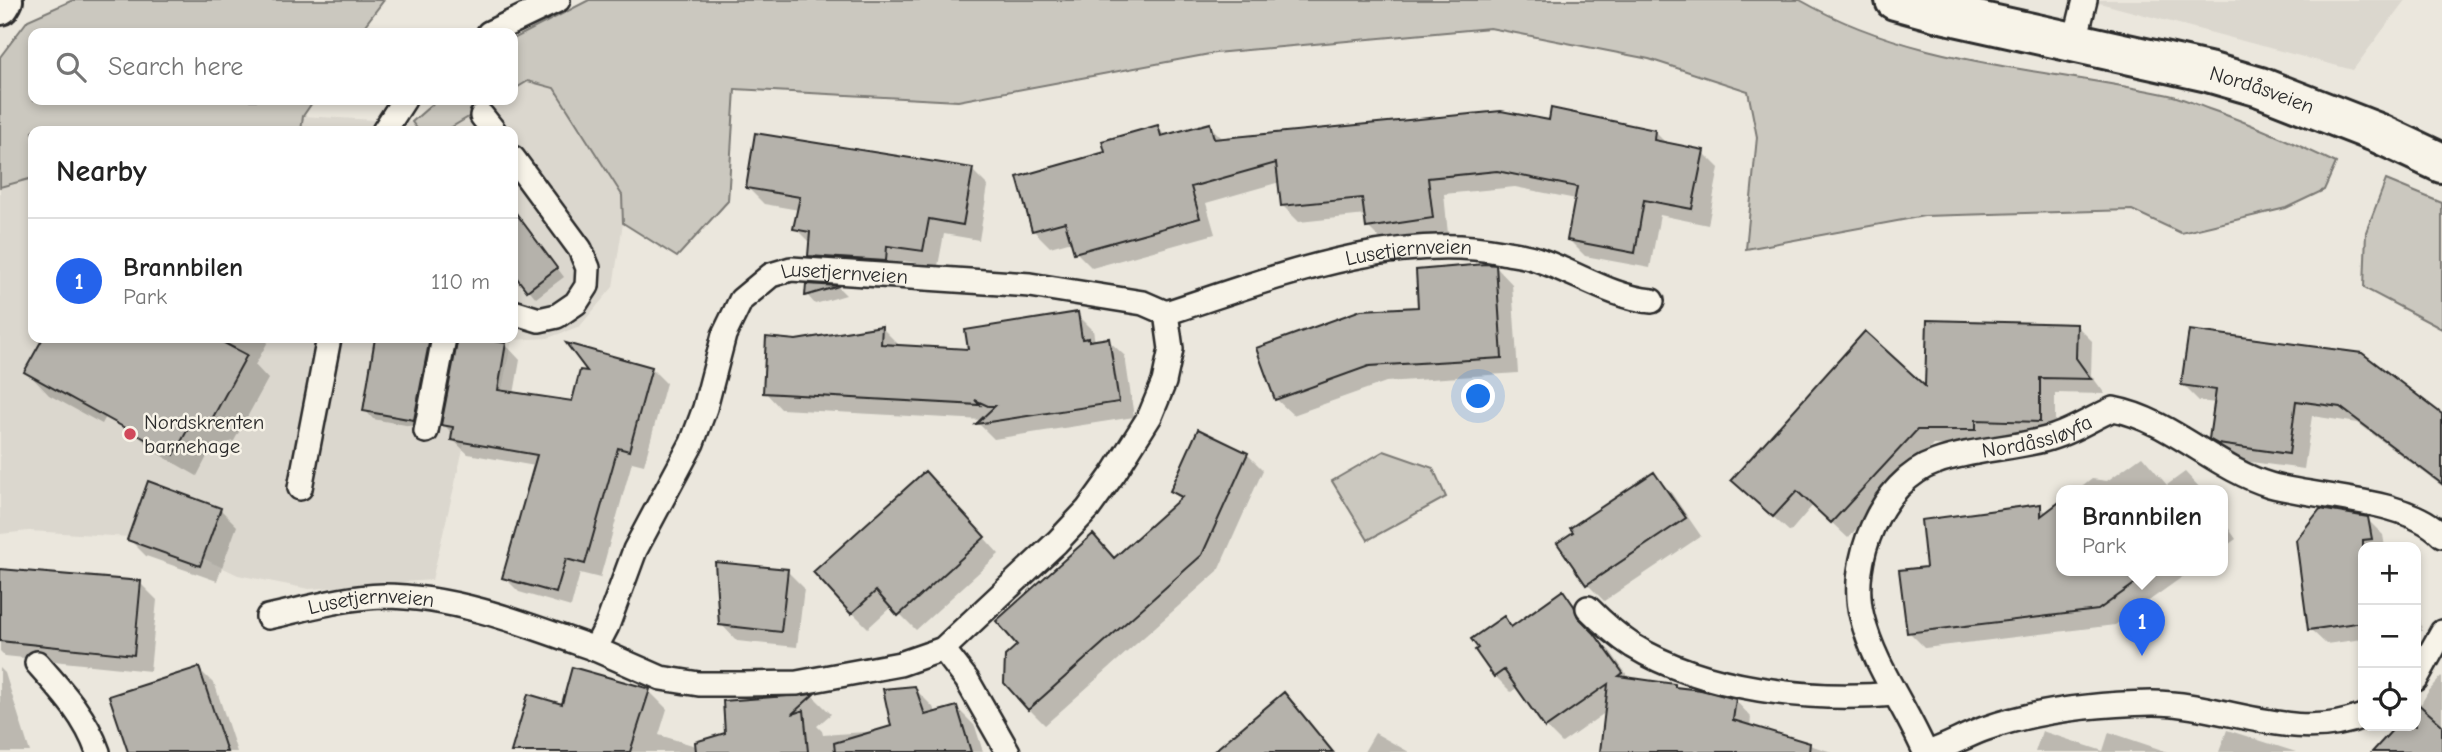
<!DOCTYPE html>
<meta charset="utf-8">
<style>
:root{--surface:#fff;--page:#f2f2f2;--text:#222;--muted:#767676;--line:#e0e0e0;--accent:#2563eb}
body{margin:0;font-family:"Comic Neue",sans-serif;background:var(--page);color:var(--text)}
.controls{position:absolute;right:21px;bottom:21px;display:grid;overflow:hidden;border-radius:14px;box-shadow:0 4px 10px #0003}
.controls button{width:63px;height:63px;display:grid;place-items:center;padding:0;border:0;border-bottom:2px solid var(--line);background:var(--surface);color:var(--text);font:35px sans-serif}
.you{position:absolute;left:1479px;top:397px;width:24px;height:24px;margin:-18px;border:5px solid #fff;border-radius:50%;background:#1a73e8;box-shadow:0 0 0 10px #1a73e833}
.badge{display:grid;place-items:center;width:46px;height:46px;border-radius:50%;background:var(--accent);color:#fff;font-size:23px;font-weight:700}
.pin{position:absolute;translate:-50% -58px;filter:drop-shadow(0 2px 4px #0008)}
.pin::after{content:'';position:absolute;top:37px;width:24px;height:21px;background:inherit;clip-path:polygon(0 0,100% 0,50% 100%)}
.popup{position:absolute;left:2056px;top:485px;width:172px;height:91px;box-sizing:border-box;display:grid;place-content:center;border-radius:14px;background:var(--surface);filter:drop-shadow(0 2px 5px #0005);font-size:23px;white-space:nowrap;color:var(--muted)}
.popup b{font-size:26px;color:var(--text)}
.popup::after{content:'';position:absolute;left:50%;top:100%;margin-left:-14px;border:14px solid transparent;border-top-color:var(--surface)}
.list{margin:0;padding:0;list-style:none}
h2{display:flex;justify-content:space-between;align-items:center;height:91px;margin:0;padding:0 28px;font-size:30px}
h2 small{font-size:23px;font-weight:400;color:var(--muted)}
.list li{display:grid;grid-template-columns:46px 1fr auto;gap:21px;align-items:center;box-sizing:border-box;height:126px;padding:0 28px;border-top:2px solid var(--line)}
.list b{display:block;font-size:26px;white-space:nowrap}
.list p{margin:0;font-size:23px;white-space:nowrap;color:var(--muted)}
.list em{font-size:23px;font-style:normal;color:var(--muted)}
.icon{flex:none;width:38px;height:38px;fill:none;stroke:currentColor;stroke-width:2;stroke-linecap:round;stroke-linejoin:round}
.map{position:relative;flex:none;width:2442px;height:752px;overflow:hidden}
.search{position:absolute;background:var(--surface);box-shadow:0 4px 10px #0003;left:28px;top:28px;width:490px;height:77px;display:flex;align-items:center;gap:18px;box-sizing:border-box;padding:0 24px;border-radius:14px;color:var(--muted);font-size:26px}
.panel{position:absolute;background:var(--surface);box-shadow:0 4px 10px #0003;left:28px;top:126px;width:490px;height:217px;border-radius:14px}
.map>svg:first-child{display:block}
.built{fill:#dbd7ce}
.green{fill:#cbc8bf;stroke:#7b7a75;stroke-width:2}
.shadow{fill:#0003}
.building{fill:#b5b2ab;stroke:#2b2b2b;stroke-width:2}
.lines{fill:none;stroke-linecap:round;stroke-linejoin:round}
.service-casing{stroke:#2b2b2b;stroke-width:28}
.minor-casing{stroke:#2b2b2b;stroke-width:44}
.service{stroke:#f7f3e8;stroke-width:23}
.minor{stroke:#f7f3e8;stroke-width:38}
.poi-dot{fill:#d1495b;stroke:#f7f3e8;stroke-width:2.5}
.labels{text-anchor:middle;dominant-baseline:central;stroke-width:5;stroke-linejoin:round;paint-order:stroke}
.street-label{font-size:21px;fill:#2b2b2b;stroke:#f7f3e8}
.poi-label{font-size:21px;fill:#2b2b2b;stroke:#f7f3e8;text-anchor:start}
</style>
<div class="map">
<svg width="2442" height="752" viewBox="0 0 2442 752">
<rect width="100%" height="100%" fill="#ebe7dd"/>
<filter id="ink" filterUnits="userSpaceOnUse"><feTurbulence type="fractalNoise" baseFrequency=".0143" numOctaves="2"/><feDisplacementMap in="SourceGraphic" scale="14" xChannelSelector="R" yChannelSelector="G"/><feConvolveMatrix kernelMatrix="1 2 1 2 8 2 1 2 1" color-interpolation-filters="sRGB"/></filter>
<g filter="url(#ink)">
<!-- built -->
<path class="built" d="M2088,0H2405L2353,70Z
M528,81L554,88L622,196L623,223L613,287L580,326L548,338L512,340L491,443L465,441L432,580L309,589L238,575L162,539L29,531L0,534V187L33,178V338H513V131H440H445L497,100H513V90Z
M302,116L412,122L419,131H301Z"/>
<!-- green -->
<path class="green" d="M73,0H384L359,33H33V100H314L303,116L301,131H33V178L0,187V57L28,20Z
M589,0H1800C1913,65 2044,68 2169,95C2182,98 2196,104 2209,109C2253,124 2294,143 2336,163L2324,190L2286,208L2181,233L2132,210L1924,216L1746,249L1757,137L1748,91L1649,59L1490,28L1215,53L958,101L735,89L728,201L677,257L623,223L622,195L554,88L528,81L513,90V39Z
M437,100H497L445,131H419L412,122Z
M2386,180L2442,203V329L2364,288L2366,232Z
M1384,451L1433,468L1446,497L1368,540L1332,481Z"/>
<!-- shadow -->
<path class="shadow" d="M1551,122L1655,132L1668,145L1703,152L1719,168L1708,225L1660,215L1650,268L1585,256L1569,240L1576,199L1515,187L1444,194L1448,234L1384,243L1368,227L1366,215L1299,222L1282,205L1280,182L1206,203L1215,234L1092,268L1076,252L1072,241L1050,247L1034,231L1019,179L1107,154L1157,127L1167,137L1209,125L1224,140Z
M972,170L988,186L979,240L944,234L938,266L903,261L902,277L826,272L810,255L811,244L795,228L799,210L764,204L748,188Z
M513,209L564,277L536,298L513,270Z
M1496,267L1512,284L1518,373L1386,382L1293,415L1276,399L1420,308Z
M808,286L839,288L846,295L815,304L807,295Z
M1077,314L1093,330L1095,342L1108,340L1125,356L1134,417L994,439L979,424L983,420L781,409L765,392L796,342L882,328L898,344V347L971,351Z
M2076,325L2092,341L2091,375L2105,394L2055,393V437L1991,435V445H1933L1848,538L1813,505L1790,532L1750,496L1927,390Z
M45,338H149L102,424L49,395L27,372Z
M190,338H270L255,365L268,379L234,441L212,447L197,476L155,452L133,430Z
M377,338H437L422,428L373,419L365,410Z
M459,338L506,345L520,360L514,394L573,403L651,368L666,383L644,465L632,462L600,578L580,573L571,607L519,592L504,577L535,466L468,454L453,440L454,435L443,424Z
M2183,385L2442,416V486L2358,423L2312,416L2304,469L2236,460L2211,438L2216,403L2199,401Z
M1247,454L1263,470L1218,571L1045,725L1029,709L1115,559L1181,500L1172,491Z
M2142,456L2167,485L2185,472L2202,490H2078L2092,479L2107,481Z
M1653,474L1670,491L1701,536L1604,601L1587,584Z
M940,489L999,554L916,630L892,606L868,628L852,612Z
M2040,506L2047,513L2062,570H2192L2115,625L1925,648L1909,632L1928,568Z
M220,509L237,526L217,581L146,556L129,539Z
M2222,519L2236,539L2222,549Z
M2367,519L2383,535L2385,547H2363V639L2326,644L2310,629Z
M0,571L140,583L157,600L150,671L5,656L0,651Z
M787,571L804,588L797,647L737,641L721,624Z
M2416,587L2422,631L2416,632Z
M1563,593L1579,609L1590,624L1593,635L1610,651L1630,679L1675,686L1677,689L1735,700L1751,717L1750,727L1832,752H1601L1606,712L1562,743L1546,727L1518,687L1511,692L1495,676L1504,619L1513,628Z
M0,668L5,673L30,752H0Z
M199,669L215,685L237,752H130Z
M2442,676V752H2375L2398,726H2416V705L2419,702L2421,704L2428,692Z
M914,688L933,707L936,714L957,708L975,726L983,752H728L725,703L813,696L831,714L817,726L822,731L823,735L893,730Z
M649,691L667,709L659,735L716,752H519L563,706Z
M2227,730L2296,752H2219Z
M2042,731L2103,751L2109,732L2168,752H2035Z
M1375,733L1409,752H1364Z"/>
<!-- building -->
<path class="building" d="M1551,108L1655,130L1654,140L1704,150L1692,209L1644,200L1635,253L1567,240L1577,187L1497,171L1428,178L1433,218L1366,228L1362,198L1281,206L1276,163L1191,187L1200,218L1074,253L1065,222L1032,231L1017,177L1105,152L1102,141L1158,125L1161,136L1210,123L1214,139L1501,111L1549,120Z
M755,133L973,168L963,225L929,219L923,251L887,246L886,261L808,256L810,232L793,229L800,197L746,188Z
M513,209L557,268L527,291L513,273Z
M1485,264L1496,265L1502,358L1369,366L1275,400L1256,348L1361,310L1418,307L1416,270Z
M806,284L839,286L805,296Z
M1078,312L1082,339L1089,338V341L1109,338L1119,402L976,424L995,406H988L975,400L980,405L763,393L766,337L796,340L882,326L881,344L968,349L965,330Z
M1927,320L2077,324L2076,358L2091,379L2040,378V422L1976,420V430H1917L1831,523L1797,491L1773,517L1731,480L1865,331L1925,386Z
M2189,330L2362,353L2442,414V484L2340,407L2296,401L2289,454L2218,444L2209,439L2216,390L2181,385Z
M43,338H215L247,355L212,419L190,425L174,455L24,372Z
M375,338H430L414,420L363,411Z
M458,338H475L506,343L498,390L572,401L580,370L587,371L566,343L652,367L629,451L618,448L585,564L566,559L556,593L502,578L537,455L451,440L453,427L441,425Z
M1198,429L1248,453L1202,555L1028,710L1004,683L1005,656L1017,645L996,621L1093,534L1114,558L1182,497L1170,491Z
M925,471L985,537L898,616L876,591L851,614L813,572Z
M1654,472L1686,518L1586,585L1557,543L1573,532L1570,528Z
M148,481L221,508L200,566L127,540Z
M2062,500V570H2154L2098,610L1907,633L1899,570L1926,567L1921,520L2041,504V516Z
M2320,509L2368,517L2372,539L2363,540V622L2308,630L2296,540Z
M715,562L788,569L781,632L719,625Z
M0,569L141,581L134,655L0,641Z
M1563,590L1574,606L1578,617L1594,633L1623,673L1619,676L1675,684V687L1701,690L1736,699L1733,720L1810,743L1809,752H1600L1608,684L1545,728L1504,670L1494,677L1475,650L1478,648L1471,639L1504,616L1511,627Z
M199,667L227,752H128L109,696Z
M572,667L650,689L630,752H511L528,694L562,704Z
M915,686L925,715L957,706L971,752H835L834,743L891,726L883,689Z
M1284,692L1333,752H1213Z
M814,694L792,714L804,710L808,752H696L695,742L725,733L723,701Z
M2416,702L2442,725V752H2372L2396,726H2416Z"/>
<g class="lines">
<defs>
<g id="service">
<path d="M489,33L558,0"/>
<path d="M2075,41L2085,0"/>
<path d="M482,116L494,131"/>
<path d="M384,131L404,100"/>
<path d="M513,158L580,249L588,268L587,286L576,303L557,316L539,320L513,312"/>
<path d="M426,431L444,338"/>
<path d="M300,488L329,338"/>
<path d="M1588,608C1602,622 1616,635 1633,646C1703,689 1813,702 1894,694"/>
<path id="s1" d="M268,617C306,609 344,597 383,596C455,596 528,625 595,649L607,626L635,550L692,443L705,408L724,335L741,300L771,275L791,269L1030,285L1143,303L1166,313C1268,280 1394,230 1502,252C1512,254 1523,255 1533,258C1574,271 1610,297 1652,301"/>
<path d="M595,649L661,678L699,684H744L797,683L900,664L943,649L1057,542L1088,509L1114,473L1150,416L1164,382L1171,349L1166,313"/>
<path d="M943,649L967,680L1008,752"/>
<path d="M37,663C61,690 86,717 98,752"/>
<path d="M2416,679L2442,632"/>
<path id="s2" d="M1925,752C1906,707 1874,666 1862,617C1848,563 1880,481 1936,462C1972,449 2013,449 2050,438C2072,432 2092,418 2113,409C2171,420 2214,468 2270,485C2320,499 2406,498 2442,535"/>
<path d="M1930,752C1948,746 1965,736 1984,729C2037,710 2097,704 2153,703C2223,703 2294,744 2363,716"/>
</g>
<g id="minor">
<path id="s3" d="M1895,0L1946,14L2208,72L2260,87L2378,133L2442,163"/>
<path d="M0,5L3,0"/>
</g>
</defs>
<!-- service casing -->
<use href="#service" class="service-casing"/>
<!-- minor casing -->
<use href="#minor" class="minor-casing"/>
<!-- service -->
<use href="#service" class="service"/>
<!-- minor -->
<use href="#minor" class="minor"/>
</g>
</g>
<!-- markers -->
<circle class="poi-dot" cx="130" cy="434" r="7"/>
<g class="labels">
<!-- street labels -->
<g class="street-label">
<text stroke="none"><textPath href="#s3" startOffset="378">Nordåsveien</textPath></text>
<text stroke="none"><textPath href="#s1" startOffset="1407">Lusetjernveien</textPath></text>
<text stroke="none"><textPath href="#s1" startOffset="830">Lusetjernveien</textPath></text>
<text stroke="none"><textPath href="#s2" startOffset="439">Nordåssløyfa</textPath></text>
<text stroke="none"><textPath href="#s1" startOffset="105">Lusetjernveien</textPath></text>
</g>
<!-- poi labels -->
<g class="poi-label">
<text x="144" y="422">Nordskrenten<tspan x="144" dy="24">barnehage</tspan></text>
</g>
</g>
</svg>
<div class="controls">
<button>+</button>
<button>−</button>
<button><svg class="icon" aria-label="locate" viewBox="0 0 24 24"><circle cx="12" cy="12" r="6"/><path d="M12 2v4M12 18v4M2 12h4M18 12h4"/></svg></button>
</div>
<div class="you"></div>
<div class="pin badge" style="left:2142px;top:656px">1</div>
<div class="popup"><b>Brannbilen</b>Park</div>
<div class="search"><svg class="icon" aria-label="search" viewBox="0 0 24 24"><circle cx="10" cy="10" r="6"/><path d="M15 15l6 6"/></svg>Search here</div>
<section class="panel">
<h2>Nearby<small></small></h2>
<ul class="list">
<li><span class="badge">1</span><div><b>Brannbilen</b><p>Park</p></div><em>110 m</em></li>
</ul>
</section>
</div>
